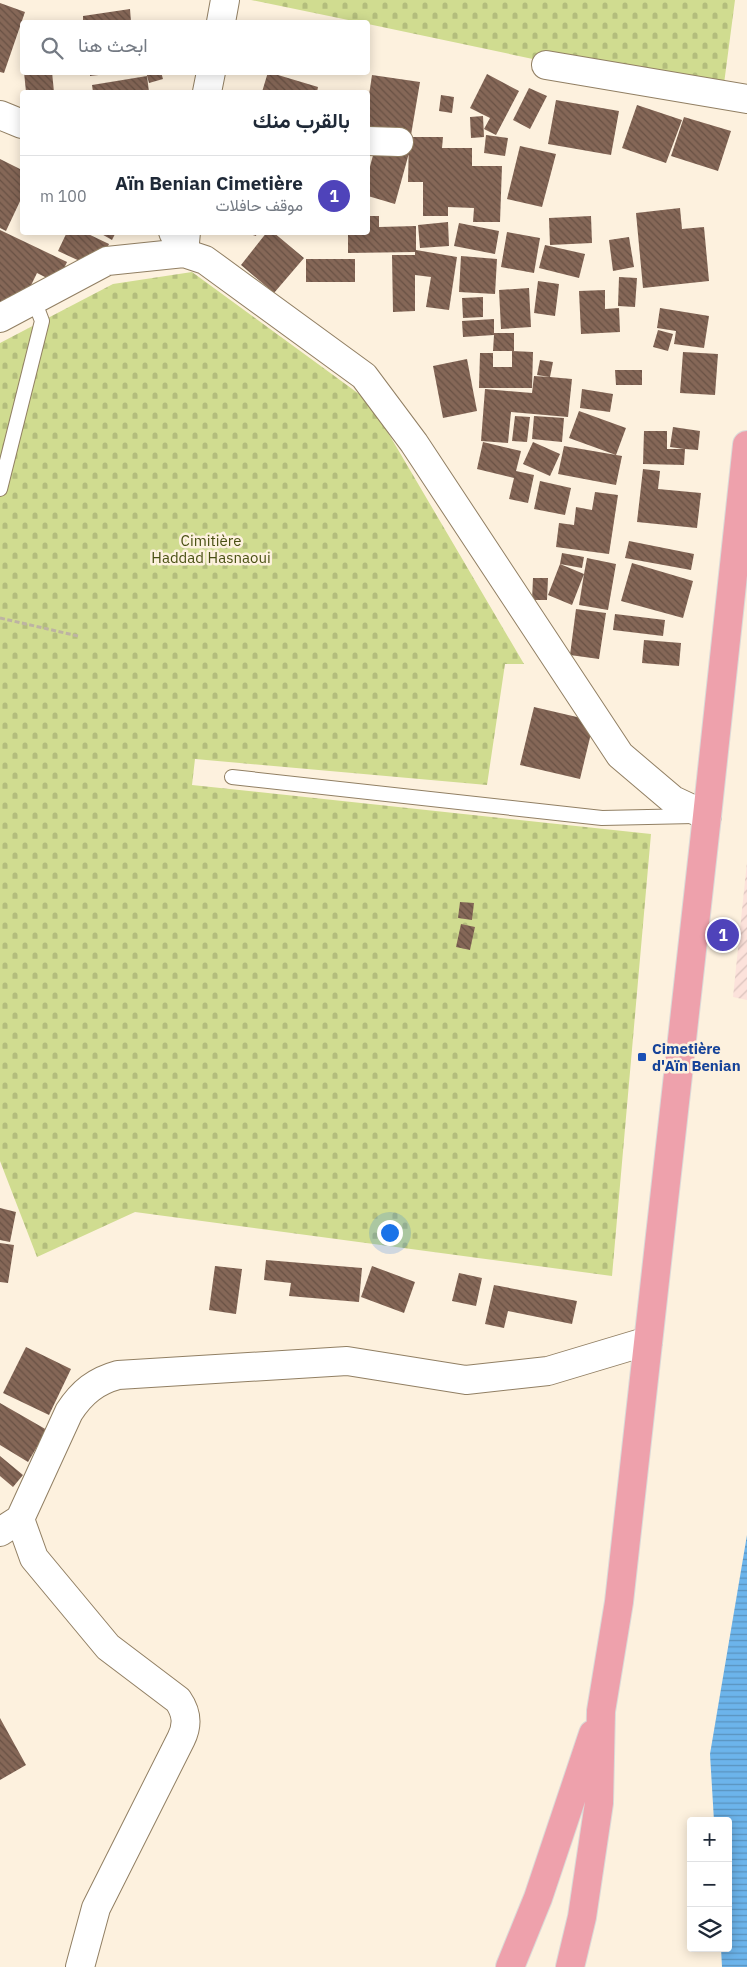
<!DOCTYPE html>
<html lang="ar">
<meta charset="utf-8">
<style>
:root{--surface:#fff;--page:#f6f6f7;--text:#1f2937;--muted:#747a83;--line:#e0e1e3;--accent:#4f43ba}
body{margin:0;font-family:"IBM Plex Sans",Vazirmatn,sans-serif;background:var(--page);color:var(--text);direction:rtl}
.controls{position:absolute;right:15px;bottom:15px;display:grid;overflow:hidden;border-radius:5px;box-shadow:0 2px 12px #0003}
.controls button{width:45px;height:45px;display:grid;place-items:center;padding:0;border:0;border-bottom:1px solid var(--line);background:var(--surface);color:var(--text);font:25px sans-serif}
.you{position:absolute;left:389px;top:1232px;width:18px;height:18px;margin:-12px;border:4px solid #fff;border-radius:50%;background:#1a73e8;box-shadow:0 0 0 8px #1a73e833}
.badge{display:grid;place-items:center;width:32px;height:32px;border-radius:50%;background:var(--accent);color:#fff;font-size:16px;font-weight:700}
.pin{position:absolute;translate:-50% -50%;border:2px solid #fff;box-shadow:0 1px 5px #0006}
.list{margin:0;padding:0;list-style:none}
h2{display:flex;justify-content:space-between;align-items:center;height:65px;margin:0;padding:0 20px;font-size:21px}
h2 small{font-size:16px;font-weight:400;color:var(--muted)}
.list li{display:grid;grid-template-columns:32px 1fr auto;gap:15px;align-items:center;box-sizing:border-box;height:80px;padding:0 20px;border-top:1px solid var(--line)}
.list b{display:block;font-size:19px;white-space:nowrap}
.list p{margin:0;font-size:16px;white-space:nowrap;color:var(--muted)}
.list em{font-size:16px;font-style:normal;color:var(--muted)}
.icon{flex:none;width:28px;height:28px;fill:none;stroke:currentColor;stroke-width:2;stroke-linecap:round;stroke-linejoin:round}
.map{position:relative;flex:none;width:747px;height:1967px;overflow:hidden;direction:ltr}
.search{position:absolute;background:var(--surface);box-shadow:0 2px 12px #0003;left:20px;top:20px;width:350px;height:55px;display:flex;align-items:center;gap:12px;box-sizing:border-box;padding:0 18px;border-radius:5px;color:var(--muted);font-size:19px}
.panel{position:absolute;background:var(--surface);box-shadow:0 2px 12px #0003;left:20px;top:90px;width:350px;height:145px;border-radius:5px;direction:rtl}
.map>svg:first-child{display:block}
.industrial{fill:url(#industrial-furrows)}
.cemetery{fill:url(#cemetery-stones)}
.water{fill:url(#water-rules)}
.building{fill:url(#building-back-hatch)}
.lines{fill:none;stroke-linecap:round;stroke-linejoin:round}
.service-casing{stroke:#917f63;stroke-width:16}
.minor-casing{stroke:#917f63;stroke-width:30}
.tertiary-casing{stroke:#917f63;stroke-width:30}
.primary-casing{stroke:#dbdad8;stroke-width:30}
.path{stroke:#bdb3a2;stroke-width:3;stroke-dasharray:5 2.5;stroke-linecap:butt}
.service{stroke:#fff;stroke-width:14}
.minor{stroke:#fff;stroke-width:28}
.tertiary{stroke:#fff;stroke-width:28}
.primary{stroke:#eea1ac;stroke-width:28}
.transit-dot{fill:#1a4fb4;stroke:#fdf1de;stroke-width:2}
.labels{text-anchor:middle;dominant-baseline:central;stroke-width:5;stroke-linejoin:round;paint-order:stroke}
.park-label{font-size:15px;fill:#495013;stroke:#fdf1de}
.transit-label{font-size:15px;font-weight:bold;fill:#164399;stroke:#fdf1de;text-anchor:start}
</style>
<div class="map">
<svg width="747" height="1967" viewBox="0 0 747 1967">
<defs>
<pattern id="industrial-furrows" width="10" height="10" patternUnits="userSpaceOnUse" patternTransform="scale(1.25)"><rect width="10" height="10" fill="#fce2db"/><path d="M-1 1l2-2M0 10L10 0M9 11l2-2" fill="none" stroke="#d9c2bc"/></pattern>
<pattern id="cemetery-stones" width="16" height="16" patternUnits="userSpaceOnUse" patternTransform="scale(1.25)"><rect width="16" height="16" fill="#d0dc90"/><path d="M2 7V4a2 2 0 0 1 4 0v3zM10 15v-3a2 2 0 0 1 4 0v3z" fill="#b3bd7c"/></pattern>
<pattern id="water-rules" width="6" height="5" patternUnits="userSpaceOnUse" patternTransform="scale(1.25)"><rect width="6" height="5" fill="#6cb4eb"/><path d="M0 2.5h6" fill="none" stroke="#5a93be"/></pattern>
<pattern id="building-back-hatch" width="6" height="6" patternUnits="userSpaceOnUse" patternTransform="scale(1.25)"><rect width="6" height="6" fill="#856757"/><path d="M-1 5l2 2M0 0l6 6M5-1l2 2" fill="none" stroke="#685144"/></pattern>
</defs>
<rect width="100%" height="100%" fill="#fdf1de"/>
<!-- industrial -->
<path class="industrial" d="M747,862V1000L733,997Z"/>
<!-- cemetery -->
<path class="cemetery" d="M251,0H735L722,99L368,24V22H358Z
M192,272L370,402L524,664H505L487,785L195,759L192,785L651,834L612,1276L135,1212L37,1257L0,1161V343L113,284Z"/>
<!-- water -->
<path class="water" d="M747,1535V1967H722L721,1948H728V1821H714L710,1754Z"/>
<!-- building -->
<path class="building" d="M0,3L25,12L4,73L0,72Z
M130,9L131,22H83V16Z
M24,72H52L54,92H26Z
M90,72H107V74L90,76Z
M146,72H161L163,79L149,83Z
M268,72L318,87L317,92H262Z
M487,74L519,91L496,135L484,129L490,118L470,108Z
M372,75L420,82L411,135L368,128V102Z
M147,76L149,92H93L92,85Z
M529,88L547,96L530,129L513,120Z
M441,95L454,97L452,113L439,111Z
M556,100L619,111L611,155L548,144Z
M637,105L682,120L666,163L622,148Z
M483,116L484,137L471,138L470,117Z
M684,117L731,131L718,171L671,156Z
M486,135L508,138L505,156L484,153Z
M409,137H443L442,148H472V166H502L500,222H473L474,208L448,207V216H423V182H408Z
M376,144L409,153L395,204L368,196V174Z
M520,146L556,154L542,207L507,199Z
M0,159L22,170V197L6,231L0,228Z
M680,208L682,229L704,227L709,281L643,288L636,213Z
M368,216H379V227L416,226V250L457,257L449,310L426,307L431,277L415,275V311L393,312L392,255H415V252L348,253V232H368Z
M591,216L592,243L550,245L549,218Z
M448,222L449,246L420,248L418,225Z
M459,223L499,231L495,254L454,246Z
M0,230L67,262L57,283L37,273L16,316L0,308Z
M67,232H84L109,244L97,269L58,251Z
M98,232H116L112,240Z
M243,232H257L256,236Z
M267,232H273L304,258L274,293L241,265Z
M507,232L540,238L534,273L501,267Z
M629,237L634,267L613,271L609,240Z
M545,245L585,254L579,278L539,268Z
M461,256L497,259L495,294L459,292Z
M306,259H355V282H306Z
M619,277L637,278L635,307L618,306Z
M538,281L559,284L555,316L534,313Z
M529,288L531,327L501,329L499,290Z
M605,290V309L619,308L620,332L581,334L579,291Z
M483,297V317L463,318L462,298Z
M660,308L709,316L704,348L674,344L676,331L657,328Z
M494,319V333H514V351H493L494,335L463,337L462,321Z
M658,330L673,334L668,351L653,347Z
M512,351L533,352L532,388H479L480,353H493V367H512Z
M683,352L718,354L715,395L680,393Z
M467,359L477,411L443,418L433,366Z
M540,360L553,362L550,377L572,379L568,417L511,412L508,443L481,441L485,389L532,393L534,376L550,377L537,375Z
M615,370H642V385H616Z
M582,389L613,394L610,412L580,408Z
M579,411L626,428L616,455L569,438Z
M515,416L530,417L527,442L512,441Z
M534,416L564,418L562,442L532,439Z
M673,427L700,431L698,450L685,449L684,465L643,464L644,431H667V449H684L670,447Z
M483,442L521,451L516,471L534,475L528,503L509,499L514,478L477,469Z
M533,442L560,454L550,476L523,464Z
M564,446L622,456L616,485L558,474Z
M643,469L660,471L658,489L701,493L697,528L637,522Z
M540,481L571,488L565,515L534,509Z
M595,492L618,495L609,554L556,547L559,523L574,525L576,507L592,510Z
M629,541L694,554L691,570L625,558Z
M562,553L584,557L582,568L560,564Z
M587,558L616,564L608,610L579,605L584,574L572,605L548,595L560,564L584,574Z
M632,563L693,581L683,618L621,601Z
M533,578H548L547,600H532Z
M576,609L606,613L599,659L570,655Z
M615,614L665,620L663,636L613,630Z
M644,640L681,643L679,666L642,663Z
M534,707L594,721L580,779L520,765Z
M460,902L474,903L472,920L458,918Z
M461,924L475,927L470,950L456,947Z
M0,1208L16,1212L10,1242L0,1240Z
M0,1243L14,1245L8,1283L0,1282Z
M266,1260L362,1268L359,1302L289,1296L291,1283L264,1280Z
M215,1266L242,1269L236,1314L209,1310Z
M372,1266L415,1282L404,1313L361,1297Z
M459,1273L482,1278L476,1306L452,1301Z
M494,1285L577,1301L572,1324L508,1311L504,1328L485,1324Z
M26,1347L71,1369L49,1415L3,1393Z
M0,1403L47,1430L28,1462L0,1445Z
M0,1456L23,1475L13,1487L0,1476Z
M0,1718L26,1765L0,1780Z"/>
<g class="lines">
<defs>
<path id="service" d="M0,489L42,321L34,300
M232,777L602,818L694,816"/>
<path id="minor" d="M221,22L225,0
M546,65L747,99
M207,92L211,72
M0,115L22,124
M368,141L399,142
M173,232L184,253L186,232
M0,1532L20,1519
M80,1967L96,1908L181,1739C188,1725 187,1713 178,1700L108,1647L34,1558L20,1519L69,1412C82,1392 96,1381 118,1375L347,1361L466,1380L548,1371L648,1341"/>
<path id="tertiary" d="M0,318L107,261L184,253L205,260L364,376L414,443L620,755L673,800L707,816"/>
<path id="primary" d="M510,1967L538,1898L593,1734
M570,1967L582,1917L599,1803L601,1711L619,1602L707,816L747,445"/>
</defs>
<!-- service casing -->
<use href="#service" class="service-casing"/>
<!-- minor casing -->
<use href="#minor" class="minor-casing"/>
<!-- tertiary casing -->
<use href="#tertiary" class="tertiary-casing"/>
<!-- primary casing -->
<use href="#primary" class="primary-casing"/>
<!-- path -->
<path class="path" d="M0,618L78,636"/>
<!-- service -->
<use href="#service" class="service"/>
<!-- minor -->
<use href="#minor" class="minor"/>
<!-- tertiary -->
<use href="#tertiary" class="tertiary"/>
<!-- primary -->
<use href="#primary" class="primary"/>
</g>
<!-- markers -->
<rect class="transit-dot" x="637" y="1052" width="10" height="10" rx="2.5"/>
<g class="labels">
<!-- park labels -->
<g class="park-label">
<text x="211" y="540">Cimitière<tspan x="211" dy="17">Haddad Hasnaoui</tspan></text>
</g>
<!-- transit labels -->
<g class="transit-label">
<text x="652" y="1048">Cimetière<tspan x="652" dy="17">d'Aïn Benian</tspan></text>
</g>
</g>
</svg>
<div class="controls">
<button>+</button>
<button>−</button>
<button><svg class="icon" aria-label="layers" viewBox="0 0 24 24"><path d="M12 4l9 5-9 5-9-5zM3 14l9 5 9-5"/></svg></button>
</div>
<div class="you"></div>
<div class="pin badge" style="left:723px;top:935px">1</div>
<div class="search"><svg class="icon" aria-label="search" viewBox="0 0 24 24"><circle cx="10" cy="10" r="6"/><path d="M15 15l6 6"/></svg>ابحث هنا</div>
<section class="panel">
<h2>بالقرب منك<small></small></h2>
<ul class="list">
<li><span class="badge">1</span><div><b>Aïn Benian Cimetière</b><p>موقف حافلات</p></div><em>100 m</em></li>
</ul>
</section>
</div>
